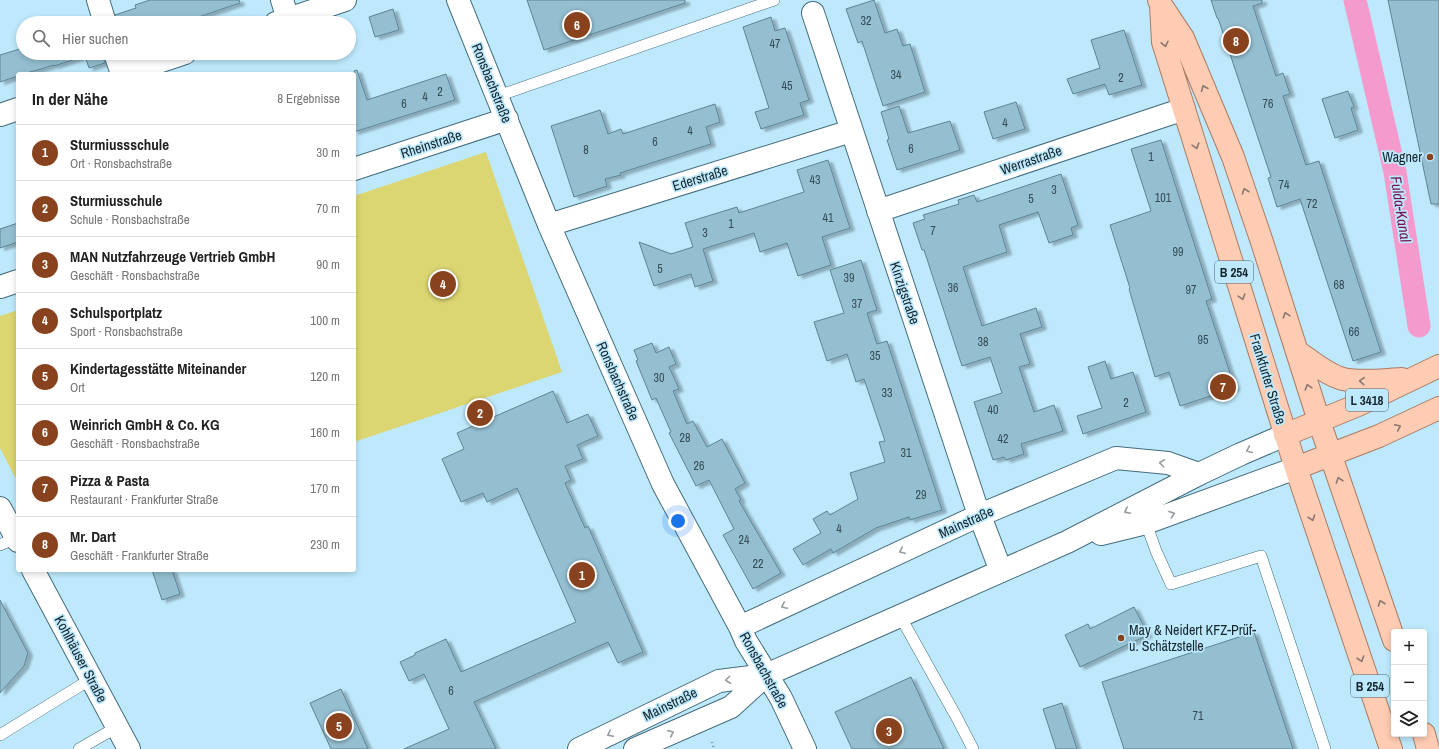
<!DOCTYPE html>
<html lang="de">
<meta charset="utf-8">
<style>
:root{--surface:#fff;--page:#f2f2f2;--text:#222;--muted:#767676;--line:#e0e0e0;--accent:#88421d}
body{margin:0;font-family:"Archivo Narrow",sans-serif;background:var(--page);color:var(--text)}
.controls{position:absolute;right:12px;bottom:12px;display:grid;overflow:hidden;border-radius:4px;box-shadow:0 2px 6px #0003}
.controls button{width:36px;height:36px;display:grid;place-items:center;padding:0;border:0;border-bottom:1px solid var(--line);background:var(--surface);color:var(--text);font:20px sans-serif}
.you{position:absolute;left:678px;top:521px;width:14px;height:14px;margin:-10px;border:3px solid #fff;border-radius:50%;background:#1a73e8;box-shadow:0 0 0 6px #1a73e833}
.badge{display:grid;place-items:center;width:26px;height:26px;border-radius:50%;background:var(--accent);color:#fff;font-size:13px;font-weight:700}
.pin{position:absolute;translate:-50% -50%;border:2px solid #fff;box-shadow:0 1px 4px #0006}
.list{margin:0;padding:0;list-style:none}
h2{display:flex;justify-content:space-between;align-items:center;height:52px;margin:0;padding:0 16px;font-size:17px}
h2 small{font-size:13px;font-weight:400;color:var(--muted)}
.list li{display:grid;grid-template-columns:26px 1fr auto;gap:12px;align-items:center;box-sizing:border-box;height:56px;padding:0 16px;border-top:1px solid var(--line)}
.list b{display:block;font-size:15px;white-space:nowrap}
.list p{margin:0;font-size:13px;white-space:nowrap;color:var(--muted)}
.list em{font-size:13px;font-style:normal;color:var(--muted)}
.icon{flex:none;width:22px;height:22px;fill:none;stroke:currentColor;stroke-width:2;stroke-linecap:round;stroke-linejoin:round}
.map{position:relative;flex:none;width:1439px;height:749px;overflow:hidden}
.search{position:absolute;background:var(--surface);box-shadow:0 2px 6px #0003;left:16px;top:16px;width:340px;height:44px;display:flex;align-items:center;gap:10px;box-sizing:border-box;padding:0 14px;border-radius:22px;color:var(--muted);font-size:15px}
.panel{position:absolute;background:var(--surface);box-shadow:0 2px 6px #0003;left:16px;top:72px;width:340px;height:500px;border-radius:4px}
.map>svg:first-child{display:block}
.green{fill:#dbd671}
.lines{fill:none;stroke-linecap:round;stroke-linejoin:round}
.canal{stroke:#f59acc;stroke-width:23}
.building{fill:#94bfd1;stroke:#5c8495;filter:url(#shadow)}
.service-casing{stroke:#446c7c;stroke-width:12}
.minor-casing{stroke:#446c7c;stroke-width:24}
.tertiary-casing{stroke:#446c7c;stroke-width:24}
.secondary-casing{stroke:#446c7c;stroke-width:24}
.primary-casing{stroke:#ac7b63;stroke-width:24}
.path{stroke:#71909d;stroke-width:2.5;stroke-dasharray:1 3;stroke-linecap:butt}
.service{stroke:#fff;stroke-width:11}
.minor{stroke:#fff;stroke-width:22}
.tertiary{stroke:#fff;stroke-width:22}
.secondary{stroke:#fff;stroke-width:22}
.primary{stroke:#fecbb3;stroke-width:22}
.oneway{stroke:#8a7870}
.oneway2{stroke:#969da0}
.poi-dot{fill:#88421d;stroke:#bee9fc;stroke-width:1.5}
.labels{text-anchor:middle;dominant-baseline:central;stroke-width:3.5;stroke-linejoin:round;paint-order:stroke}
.number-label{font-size:12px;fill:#354c55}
.shield{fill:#bee9fc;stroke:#48606a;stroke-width:1}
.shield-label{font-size:13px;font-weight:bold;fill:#15252c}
.street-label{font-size:14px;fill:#15252c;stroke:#bee9fc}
.poi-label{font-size:14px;fill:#15252c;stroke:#bee9fc;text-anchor:end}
.water-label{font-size:15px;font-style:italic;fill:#781255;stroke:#bee9fc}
</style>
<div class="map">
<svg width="1439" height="749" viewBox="0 0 1439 749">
<defs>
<filter id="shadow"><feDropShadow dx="4.5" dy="2.5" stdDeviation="1" flood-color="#0004"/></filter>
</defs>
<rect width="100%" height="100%" fill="#bee9fc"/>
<!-- green -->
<path class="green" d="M486,152L562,372L354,442V196Z
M18,310V483L0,448V316Z"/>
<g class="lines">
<!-- canal -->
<path class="canal" d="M1355,0L1395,172L1419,326"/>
</g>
<!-- building -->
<path class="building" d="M150,0H239L240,3L181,23H117L115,15L136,8L135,5Z
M527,0H685V3L544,50Z
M874,0L885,33L897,29L903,46L910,44L925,92L883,106L862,41L858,43L846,9Z
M1211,0H1262V3L1253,6L1276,76L1283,73L1290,94L1283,96L1306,165L1319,161L1381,352L1353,361L1300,199L1277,207L1268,178L1271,177L1218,18H1217Z
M1388,0H1439V204H1431Z
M393,9L399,30L375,37L369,17Z
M771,17L775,31L785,28L809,100L800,103L804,115L761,129L755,112L769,108L743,27Z
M1124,30L1142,85L1109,95L1105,84L1073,94L1067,79L1100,68L1091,40Z
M23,48V53H101L105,63L89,68L85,56L54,66V65L27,73L18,74V76L0,82V55Z
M357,70L367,100L446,74L455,100L354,132V71Z
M1348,91L1354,107L1351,108L1358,130L1335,138L1322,99Z
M1016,102L1025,129L993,139L984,112Z
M715,104L720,122L706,127L711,144L620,173L621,175L605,179L607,186L574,197L551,126L600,110L608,134L621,129L623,134Z
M899,106L908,133L950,121L960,150L897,170L887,140L889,139L881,112Z
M1161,140L1212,299L1206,301L1235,388L1180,406L1169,372L1155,377L1129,289L1130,288L1110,225L1151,211L1131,149Z
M828,160L850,228L822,237L831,265L798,276L787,243L760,252L754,233L703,249L713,281L695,287L691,274L654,286L639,242L671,254L693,247L685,223L737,207L739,213L804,192L797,170Z
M1061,174L1078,225L1071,228L1073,235L1049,243L1038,212L999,225L1007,252L963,267L982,326L1036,308L1042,327L1020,334L1030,364L1019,367L1034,412L1054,405L1063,431L1021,444L1024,454L1006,460L1004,457L993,460L974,402L1002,393L990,357L962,366L924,250H922L913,223L925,219L923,215L959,204L958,200L974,195L977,202Z
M18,223V242L0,248V229Z
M861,260L877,310L867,313L877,344L887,341L942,510L910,520L909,517L876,528L833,553L831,549L803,565L793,549L821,533L813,519L827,511L830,515L858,499L850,473L885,462L879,442L885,441L864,379L856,382L847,354L827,361L814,322L844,313L830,270Z
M652,343L656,353L669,347L676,364L669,367L679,389L673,391L687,424L693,421L707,447L722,439L745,483L735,489L741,500L739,501L781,573L753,589L723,535L734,529L709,480L696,486L669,433L671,432L656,398L652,400L636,361L638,360L634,350Z
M1105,361L1111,379L1133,372L1146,412L1083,434L1077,416L1102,408L1088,367Z
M553,391L567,423L588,414L598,436L577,445L583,459L565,466L571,480L565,483L585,528L588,526L643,652L618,663L608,642L474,702L496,749H404L449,729L424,674L409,681L400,662L415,655V653L446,639L461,672L576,622L517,488L487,502L483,493L461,502L442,459L464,449L457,433Z
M152,570H172L180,594L162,600Z
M0,600L28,653L24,666L0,693Z
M1134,607L1148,635L1080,667L1065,635L1088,624L1090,629Z
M1254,632L1293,749H1124L1102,682Z
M911,677L944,749H852L835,712Z
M341,689L368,749H331L310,703Z
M1062,703L1077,749H1056L1043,709Z"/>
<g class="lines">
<defs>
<path id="service" d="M498,96L774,0
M1146,523L1156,551L1171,584L1261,556L1325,749
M0,545L16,538
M900,616L957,718L973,749
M0,735L91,679
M79,749L117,727"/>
<path id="minor" d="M98,0L105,23
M282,0L288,19
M458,0L549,225L663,484L740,627L746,641L781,698L805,749
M813,13L975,503L1001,571
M276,23L345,0
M115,53L122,74
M122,74L185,53
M0,115L18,109
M354,169L507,119
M878,211L1184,109
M549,225L851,131
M0,287L18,281
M740,627L980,515L1116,458L1168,463L1199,474"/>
<path id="tertiary" d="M0,508L18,541
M33,570L129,749"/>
<path id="secondary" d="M1101,534L1146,523L1296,468
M579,749L719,681L766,675L900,616L1067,542L1199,474L1241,454L1285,435
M635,749L731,707L766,675"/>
<path id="primary" d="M1159,0L1161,5L1163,42L1296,468L1391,749
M1161,5L1183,38L1233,157L1262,242L1319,421L1394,640
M1298,352C1311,361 1327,375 1343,379C1362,383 1382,380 1402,379
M1285,435L1358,405L1439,366
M1296,468L1379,436L1439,408
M1424,734L1428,749"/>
</defs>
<!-- service casing -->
<use href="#service" class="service-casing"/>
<!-- minor casing -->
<use href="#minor" class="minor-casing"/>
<!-- tertiary casing -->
<use href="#tertiary" class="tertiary-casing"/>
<!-- secondary casing -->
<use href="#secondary" class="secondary-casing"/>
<!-- primary casing -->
<use href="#primary" class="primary-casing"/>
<!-- path -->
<path class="path" d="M712,742L714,749"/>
<!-- service -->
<use href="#service" class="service"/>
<!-- minor -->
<use href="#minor" class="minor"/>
<!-- tertiary -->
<use href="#tertiary" class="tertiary"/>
<!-- secondary -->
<use href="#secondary" class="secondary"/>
<!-- primary -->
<use href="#primary" class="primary"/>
</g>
<!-- one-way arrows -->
<defs><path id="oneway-chevron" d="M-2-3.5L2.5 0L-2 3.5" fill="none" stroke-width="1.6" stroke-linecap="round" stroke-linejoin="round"/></defs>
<g class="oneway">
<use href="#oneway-chevron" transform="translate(1165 44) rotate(77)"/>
<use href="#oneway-chevron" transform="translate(1204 88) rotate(-113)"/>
<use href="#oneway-chevron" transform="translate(1196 146) rotate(73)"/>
<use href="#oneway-chevron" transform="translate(1245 191) rotate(-109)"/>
<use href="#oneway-chevron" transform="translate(1242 297) rotate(73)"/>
<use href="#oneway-chevron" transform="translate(1286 315) rotate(-108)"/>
<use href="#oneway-chevron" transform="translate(1362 381) rotate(-176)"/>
<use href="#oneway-chevron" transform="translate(1308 387) rotate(-107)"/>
<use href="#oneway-chevron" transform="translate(1398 427) rotate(-25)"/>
<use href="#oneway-chevron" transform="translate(1339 480) rotate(-109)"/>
<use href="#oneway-chevron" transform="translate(1312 518) rotate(71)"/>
<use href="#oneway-chevron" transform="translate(1381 603) rotate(-109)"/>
<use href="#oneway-chevron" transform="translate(1361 659) rotate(71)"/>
</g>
<g class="oneway2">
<use href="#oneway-chevron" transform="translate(1249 450) rotate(157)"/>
<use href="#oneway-chevron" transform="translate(1162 463) rotate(-173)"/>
<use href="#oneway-chevron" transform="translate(1127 511) rotate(153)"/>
<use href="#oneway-chevron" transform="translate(1172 514) rotate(-20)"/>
<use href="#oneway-chevron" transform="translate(902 551) rotate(155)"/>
<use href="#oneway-chevron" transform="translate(784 606) rotate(155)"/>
<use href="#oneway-chevron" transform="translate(728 680) rotate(173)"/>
<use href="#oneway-chevron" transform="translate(671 733) rotate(-24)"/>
<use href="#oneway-chevron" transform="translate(610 734) rotate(154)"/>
</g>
<!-- markers -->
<g class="poi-dot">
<circle cx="1430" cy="157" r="4"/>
<circle cx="1121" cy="638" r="4"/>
</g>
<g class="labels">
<!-- number labels -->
<g class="number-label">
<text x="866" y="21">32</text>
<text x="775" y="44">47</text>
<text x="896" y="75">34</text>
<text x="1121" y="78">2</text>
<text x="787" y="86">45</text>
<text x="440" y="92">2</text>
<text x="425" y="97">4</text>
<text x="404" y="104">6</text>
<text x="1268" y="104">76</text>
<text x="1005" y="123">4</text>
<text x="690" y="131">4</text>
<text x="655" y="142">6</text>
<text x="911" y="149">6</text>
<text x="586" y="150">8</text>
<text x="1151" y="157">1</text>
<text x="815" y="180">43</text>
<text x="1284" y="185">74</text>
<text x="1054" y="190">3</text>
<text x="1163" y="198">101</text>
<text x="1031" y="199">5</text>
<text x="1312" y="204">72</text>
<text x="828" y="218">41</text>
<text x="731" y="224">1</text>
<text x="933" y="231">7</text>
<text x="705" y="233">3</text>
<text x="1178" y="252">99</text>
<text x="660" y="269">5</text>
<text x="849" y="278">39</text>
<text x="1339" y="285">68</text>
<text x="953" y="288">36</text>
<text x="1191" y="290">97</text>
<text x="857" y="304">37</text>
<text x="1354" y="332">66</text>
<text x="1203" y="340">95</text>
<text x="983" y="342">38</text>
<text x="875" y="356">35</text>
<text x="659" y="378">30</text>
<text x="887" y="393">33</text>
<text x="1126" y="403">2</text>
<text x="993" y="410">40</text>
<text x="685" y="438">28</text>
<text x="1003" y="439">42</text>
<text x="906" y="453">31</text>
<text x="699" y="466">26</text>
<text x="921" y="495">29</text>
<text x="839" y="529">4</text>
<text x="744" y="540">24</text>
<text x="758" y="564">22</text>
<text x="451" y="691">6</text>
<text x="1198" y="716">71</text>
</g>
<!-- shield labels -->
<g class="shield">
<rect x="1215" y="261" width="38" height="22" rx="3"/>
<rect x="1346" y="389" width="42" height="22" rx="3"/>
<rect x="1351" y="675" width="38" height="22" rx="3"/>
</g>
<g class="shield-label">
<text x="1234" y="272">B 254</text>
<text x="1367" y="400">L 3418</text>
<text x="1370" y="686">B 254</text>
</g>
<!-- street labels -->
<g class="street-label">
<text transform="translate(492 83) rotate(68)">Ronsbachstraße</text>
<text transform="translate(431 144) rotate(-18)">Rheinstraße</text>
<text transform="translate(1031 160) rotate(-19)">Werrastraße</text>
<text transform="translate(700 178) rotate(-17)">Ederstraße</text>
<text transform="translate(905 293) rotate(71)">Kinzigstraße</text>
<text transform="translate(1268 379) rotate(73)">Frankfurter Straße</text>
<text transform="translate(618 381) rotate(66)">Ronsbachstraße</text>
<text transform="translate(966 522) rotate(-24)">Mainstraße</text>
<text transform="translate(81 659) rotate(62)">Kohlhäuser Straße</text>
<text transform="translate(764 670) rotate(61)">Ronsbachstraße</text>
<text transform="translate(670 704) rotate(-26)">Mainstraße</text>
</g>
<!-- poi labels -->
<g class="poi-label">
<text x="1422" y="157">Wagner</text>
<text x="1129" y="630" text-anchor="start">May &amp; Neidert KFZ-Prüf-<tspan x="1129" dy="16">u. Schätzstelle</tspan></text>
</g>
<!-- water labels -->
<g class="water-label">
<text transform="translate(1401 209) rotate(81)">Fulda-Kanal</text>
</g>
</g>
</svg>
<div class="controls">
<button>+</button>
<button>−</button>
<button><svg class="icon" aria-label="layers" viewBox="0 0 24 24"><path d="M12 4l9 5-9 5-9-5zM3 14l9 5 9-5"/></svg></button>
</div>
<div class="you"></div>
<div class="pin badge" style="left:582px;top:575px">1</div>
<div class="pin badge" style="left:480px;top:413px">2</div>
<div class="pin badge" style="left:889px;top:731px">3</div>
<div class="pin badge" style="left:443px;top:284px">4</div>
<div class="pin badge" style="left:339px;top:726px">5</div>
<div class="pin badge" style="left:577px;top:25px">6</div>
<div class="pin badge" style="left:1223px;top:387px">7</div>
<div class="pin badge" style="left:1236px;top:41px">8</div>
<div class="search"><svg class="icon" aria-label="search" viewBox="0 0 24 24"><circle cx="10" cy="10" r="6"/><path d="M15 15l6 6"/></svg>Hier suchen</div>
<section class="panel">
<h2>In der Nähe<small>8 Ergebnisse</small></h2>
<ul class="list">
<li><span class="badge">1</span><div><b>Sturmiussschule</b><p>Ort · Ronsbachstraße</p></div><em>30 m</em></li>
<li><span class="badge">2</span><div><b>Sturmiusschule</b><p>Schule · Ronsbachstraße</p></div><em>70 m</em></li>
<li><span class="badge">3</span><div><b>MAN Nutzfahrzeuge Vertrieb GmbH</b><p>Geschäft · Ronsbachstraße</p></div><em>90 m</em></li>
<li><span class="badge">4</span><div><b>Schulsportplatz</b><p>Sport · Ronsbachstraße</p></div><em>100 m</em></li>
<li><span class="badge">5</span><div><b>Kindertagesstätte Miteinander</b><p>Ort</p></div><em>120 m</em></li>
<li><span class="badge">6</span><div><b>Weinrich GmbH &amp; Co. KG</b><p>Geschäft · Ronsbachstraße</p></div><em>160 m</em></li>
<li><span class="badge">7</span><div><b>Pizza &amp; Pasta</b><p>Restaurant · Frankfurter Straße</p></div><em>170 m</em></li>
<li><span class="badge">8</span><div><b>Mr. Dart</b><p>Geschäft · Frankfurter Straße</p></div><em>230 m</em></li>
</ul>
</section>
</div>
